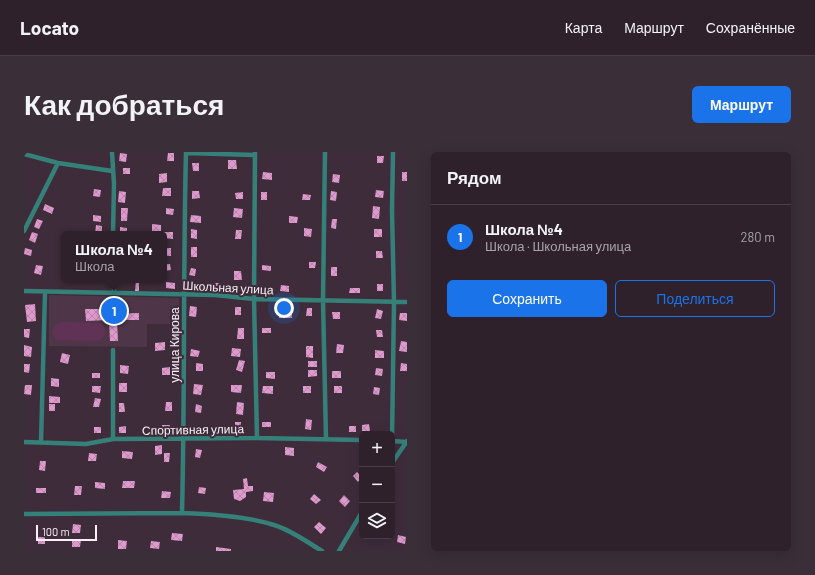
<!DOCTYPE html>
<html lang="ru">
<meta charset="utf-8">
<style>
:root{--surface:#2e212c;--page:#3a2e38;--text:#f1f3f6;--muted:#a7a3a9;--line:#493e48;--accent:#1a73e8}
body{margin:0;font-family:Barlow,sans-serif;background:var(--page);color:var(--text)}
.controls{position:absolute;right:12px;bottom:12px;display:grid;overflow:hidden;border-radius:6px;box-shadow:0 4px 16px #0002}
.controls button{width:36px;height:36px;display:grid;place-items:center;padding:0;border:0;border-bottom:1px solid var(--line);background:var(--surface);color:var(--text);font:20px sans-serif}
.scale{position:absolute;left:12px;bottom:10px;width:61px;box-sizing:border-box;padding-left:4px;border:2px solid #fbeff8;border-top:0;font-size:11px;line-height:14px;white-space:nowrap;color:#fbeff8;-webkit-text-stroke:3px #3e2c3a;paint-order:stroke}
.you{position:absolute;left:260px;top:156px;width:14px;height:14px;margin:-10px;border:3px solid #fff;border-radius:50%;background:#1a73e8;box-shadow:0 0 0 6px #1a73e833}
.badge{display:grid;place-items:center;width:26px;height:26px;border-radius:50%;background:var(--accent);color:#fff;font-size:13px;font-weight:700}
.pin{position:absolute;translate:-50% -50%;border:2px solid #fff;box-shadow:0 1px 4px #0006}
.popup{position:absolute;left:37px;top:79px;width:106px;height:52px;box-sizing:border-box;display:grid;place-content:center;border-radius:6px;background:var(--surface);filter:drop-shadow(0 1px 3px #0005);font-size:13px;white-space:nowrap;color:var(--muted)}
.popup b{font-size:15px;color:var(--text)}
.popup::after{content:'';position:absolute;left:50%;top:100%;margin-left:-8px;border:8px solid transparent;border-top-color:var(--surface)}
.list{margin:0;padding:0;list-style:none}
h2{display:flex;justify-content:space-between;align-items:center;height:52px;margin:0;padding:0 16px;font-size:17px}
h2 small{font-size:13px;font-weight:400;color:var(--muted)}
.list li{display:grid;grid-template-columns:26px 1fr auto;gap:12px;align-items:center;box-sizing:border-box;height:64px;padding:0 16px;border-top:1px solid var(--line)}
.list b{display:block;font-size:15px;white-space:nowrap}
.list p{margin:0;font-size:13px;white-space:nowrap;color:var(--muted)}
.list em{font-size:13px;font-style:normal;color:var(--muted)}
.actions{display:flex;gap:8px;padding:12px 16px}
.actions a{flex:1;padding:9px 0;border:1px solid var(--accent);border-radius:6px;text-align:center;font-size:14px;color:var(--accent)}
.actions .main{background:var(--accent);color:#fff}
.icon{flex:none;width:22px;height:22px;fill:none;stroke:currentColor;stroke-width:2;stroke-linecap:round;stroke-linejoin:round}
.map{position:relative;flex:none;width:383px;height:399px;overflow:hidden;border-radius:6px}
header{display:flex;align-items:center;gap:24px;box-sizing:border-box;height:56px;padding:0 20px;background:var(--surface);border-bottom:1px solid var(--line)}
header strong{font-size:19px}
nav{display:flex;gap:22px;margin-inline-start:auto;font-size:14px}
.intro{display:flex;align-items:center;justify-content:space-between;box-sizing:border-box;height:96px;padding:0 24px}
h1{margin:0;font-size:28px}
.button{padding:10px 18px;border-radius:6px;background:var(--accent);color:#fff;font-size:14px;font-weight:700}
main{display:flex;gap:24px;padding:0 24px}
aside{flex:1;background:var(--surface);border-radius:6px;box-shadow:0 4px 16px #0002}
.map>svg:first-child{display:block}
.built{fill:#4e3648}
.green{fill:#603356}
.building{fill:url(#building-cross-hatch)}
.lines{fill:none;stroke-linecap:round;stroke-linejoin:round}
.minor{stroke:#358079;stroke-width:4.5}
.labels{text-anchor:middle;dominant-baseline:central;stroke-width:4;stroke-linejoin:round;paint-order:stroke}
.street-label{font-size:12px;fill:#fbeff8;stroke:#3e2c3a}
</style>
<header>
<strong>Locato</strong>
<nav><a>Карта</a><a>Маршрут</a><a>Сохранённые</a></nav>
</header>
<div class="intro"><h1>Как добраться</h1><a class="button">Маршрут</a></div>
<main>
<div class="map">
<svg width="383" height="399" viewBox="0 0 383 399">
<defs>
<pattern id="building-cross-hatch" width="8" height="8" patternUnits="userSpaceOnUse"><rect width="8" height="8" fill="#de99cd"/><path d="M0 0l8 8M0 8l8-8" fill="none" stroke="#b985ac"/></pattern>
</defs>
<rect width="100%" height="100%" fill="#3e2c3a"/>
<!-- built -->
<path class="built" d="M25,143L155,146V172H123V195L25,194Z"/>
<!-- green -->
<path class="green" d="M38,170L76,171L81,176V183L76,188L72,189L34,188L31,186L28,179L31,173Z"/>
<!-- building -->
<path class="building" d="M96,1L103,2L102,10L95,9Z
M144,1H150V9H143Z
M353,4H360L359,11H353Z
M204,8H212L213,17H204Z
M168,11H175V19H169Z
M99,16H106V22H99Z
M239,20L248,21V28L238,27Z
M378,20H383V29H378Z
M143,21V30L135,31V22Z
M309,22L316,23L315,31L308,30Z
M139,36H147V44H138Z
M70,37L77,38L76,45L69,44Z
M352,38L360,39L359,46L351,45Z
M95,39L102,40L101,51L94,50Z
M168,39H175L176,46L168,47Z
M307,39L313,40L312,49L306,48Z
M219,40V47H212L211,41Z
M237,40H243V48H237Z
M279,42L287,43L286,48H278Z
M21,52L30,56L28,62L19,58Z
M349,54L356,55L355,67L348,66Z
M97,56H104L103,69H97Z
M142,56L150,57L149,63L142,62Z
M210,56L219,57L218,66L209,65Z
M69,63L77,64V70L69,69Z
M167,63L177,64V71L166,70Z
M265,64L274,65L273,71H265Z
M13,67L19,69L15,77L10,75Z
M308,67H313L312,77L307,76Z
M128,72L137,73V79H128Z
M72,73L78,74V82H71Z
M96,75L103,76V82H96Z
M280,76L288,77L287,85L280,84Z
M167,77L173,78V87L167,86Z
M350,77H358V85H350Z
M212,78H218L217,87H211Z
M8,80L14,82L11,91L5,88Z
M140,80H149V87L140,86Z
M167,95H173V105H167Z
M1,96L8,98L7,104L0,102Z
M140,96H147V104H140Z
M352,99H358L359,106H352Z
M285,110H292L291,116H285Z
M140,112H146L147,118L140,119Z
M12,113L19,114L17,123L10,121Z
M238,113L247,114V119L238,118Z
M307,115H313V124H307Z
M167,116L172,117L171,124L165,123Z
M210,119H217L218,128H210Z
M112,128H118V130H115V139H111Z
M142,130L151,131V137L142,136Z
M187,131H195V137H187Z
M353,132H359V139H353Z
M257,133L265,134V140L256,139Z
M326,136H336V141H325Z
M11,152L12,169L3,170L1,153Z
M166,154L173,155L172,165L165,164Z
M211,155H217V163H211Z
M283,156H288V164H282Z
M61,157H79L80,164H85V162L115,161V168H93L94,189H86L85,168L62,169Z
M256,157L268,158V166H255Z
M353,157L359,159L357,167L351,166Z
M308,160H316V167H309Z
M376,161H383V169L375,168Z
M214,176H220V187H213Z
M238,176H247V181H238Z
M0,177H6L5,186L0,185Z
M352,178H358L359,185H353Z
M377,189L383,190V200L375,199Z
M141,190V198L131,199V191Z
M313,192L320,193L319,201H312Z
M0,193L8,195L7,205L0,204Z
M282,194H289V206L282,205Z
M208,196L217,197L216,205L207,204Z
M167,197L176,199L174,205L166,204Z
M351,198L360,199V206H351Z
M38,201L46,203L44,212L36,210Z
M215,208L221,209L218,220L212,218Z
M284,209H293V215H284Z
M172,211L179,212V219H172Z
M377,211L383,212V219H376Z
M0,212H6L5,221L0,220Z
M96,213L105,214L104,222L96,221Z
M146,215V223H138V216Z
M352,216L359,217L358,224L351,223Z
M284,218H293V224L284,225Z
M308,219H317V226H308Z
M242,220H251V227L242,226Z
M68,221H76V226H68Z
M27,226L35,227V235L27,234Z
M95,231H103V240H95Z
M170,232L179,233L177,243L169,242Z
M1,233H8L7,243L0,242Z
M207,233H218L217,241L207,240Z
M68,234H77L76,241L68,240Z
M239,234H249V242L238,241Z
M279,234H287V241H279Z
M310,234H318V241H310Z
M350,235L356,236L355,243L349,242Z
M25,244L36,245V251H25Z
M71,246L77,247L75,255H69Z
M142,250H148V259H141Z
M213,250L220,251L219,263L212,262Z
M95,251H100L101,260H95Z
M25,252H31V259H25Z
M172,252L178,254L177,261L171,260Z
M282,267L288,268L287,278L281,277Z
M211,270H217V276H211Z
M238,270H247V275H238Z
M345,272L346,279H338V273Z
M138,273H146V280H138Z
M102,274V281H95V275Z
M167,274H175V279H167Z
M325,274H332V280H325Z
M70,275H77V281H70Z
M138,293V302L131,303V294Z
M261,295L270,296V304L261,303Z
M172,297L178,298L176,306L171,305Z
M98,299L109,300L108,307L98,306Z
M65,301L73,302L72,309H64Z
M140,301H146L145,310H140Z
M16,309H22L21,319L15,318Z
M294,310L303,315L300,320L292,315Z
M333,320L338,325L334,330L329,324Z
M223,326L224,334H229V339L222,340V345L216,349L210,347L209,338L220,337L219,327Z
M99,329H111L110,336H98Z
M71,330L81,331V337L71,336Z
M51,334H58L57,343H50Z
M175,335L182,336L181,342L174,341Z
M12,336H22V341H12Z
M138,339L147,340L146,346H137Z
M240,340L250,341L249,350L239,349Z
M290,342L297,348L292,352L286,347Z
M320,343L326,349L321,355L315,349Z
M295,370L302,376L297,382L290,375Z
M49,372L57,373L56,381H48Z
M148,381L159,382L158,389L147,388Z
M374,383L382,385L381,392L373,390Z
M14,385H21V392H14Z
M48,387L57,388L56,395H48Z
M94,388L103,389L102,397H94Z
M127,389L136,390L135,397L126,396Z
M192,395L207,397V399H192Z"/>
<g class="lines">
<!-- minor -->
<path class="minor" d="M88,0L90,32L89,82
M231,0L230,147L233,286
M301,0L299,148L302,287
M162,1L231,3
M0,2L34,11L88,19
M0,79L34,11
M90,128V141
M0,139L191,143L230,147L383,150
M89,198V287
M368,289L370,150L368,58L369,0
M368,289L383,290
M0,290L62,292L89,287L233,286L338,288
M17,291L21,140
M368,311L383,289
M158,361C161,241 159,120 162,0
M0,362L158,361C186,362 223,364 250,373C267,378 283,390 298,399
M315,399L338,360"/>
</g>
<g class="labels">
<!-- street labels -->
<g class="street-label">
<text transform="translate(204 135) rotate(3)">Школьная улица</text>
<text transform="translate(150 193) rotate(-90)">улица Кирова</text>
<text transform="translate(169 277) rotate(-1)">Спортивная улица</text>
</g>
</g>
</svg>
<div class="controls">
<button>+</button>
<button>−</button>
<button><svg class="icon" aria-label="layers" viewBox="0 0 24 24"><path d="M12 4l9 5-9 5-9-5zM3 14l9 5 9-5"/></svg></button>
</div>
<div class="scale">100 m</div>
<div class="you"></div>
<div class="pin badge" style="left:90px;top:159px">1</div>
<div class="popup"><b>Школа №4</b>Школа</div>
</div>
<aside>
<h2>Рядом<small></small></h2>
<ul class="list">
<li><span class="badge">1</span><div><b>Школа №4</b><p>Школа · Школьная улица</p></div><em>280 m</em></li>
</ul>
<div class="actions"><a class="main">Сохранить</a><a>Поделиться</a></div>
</aside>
</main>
